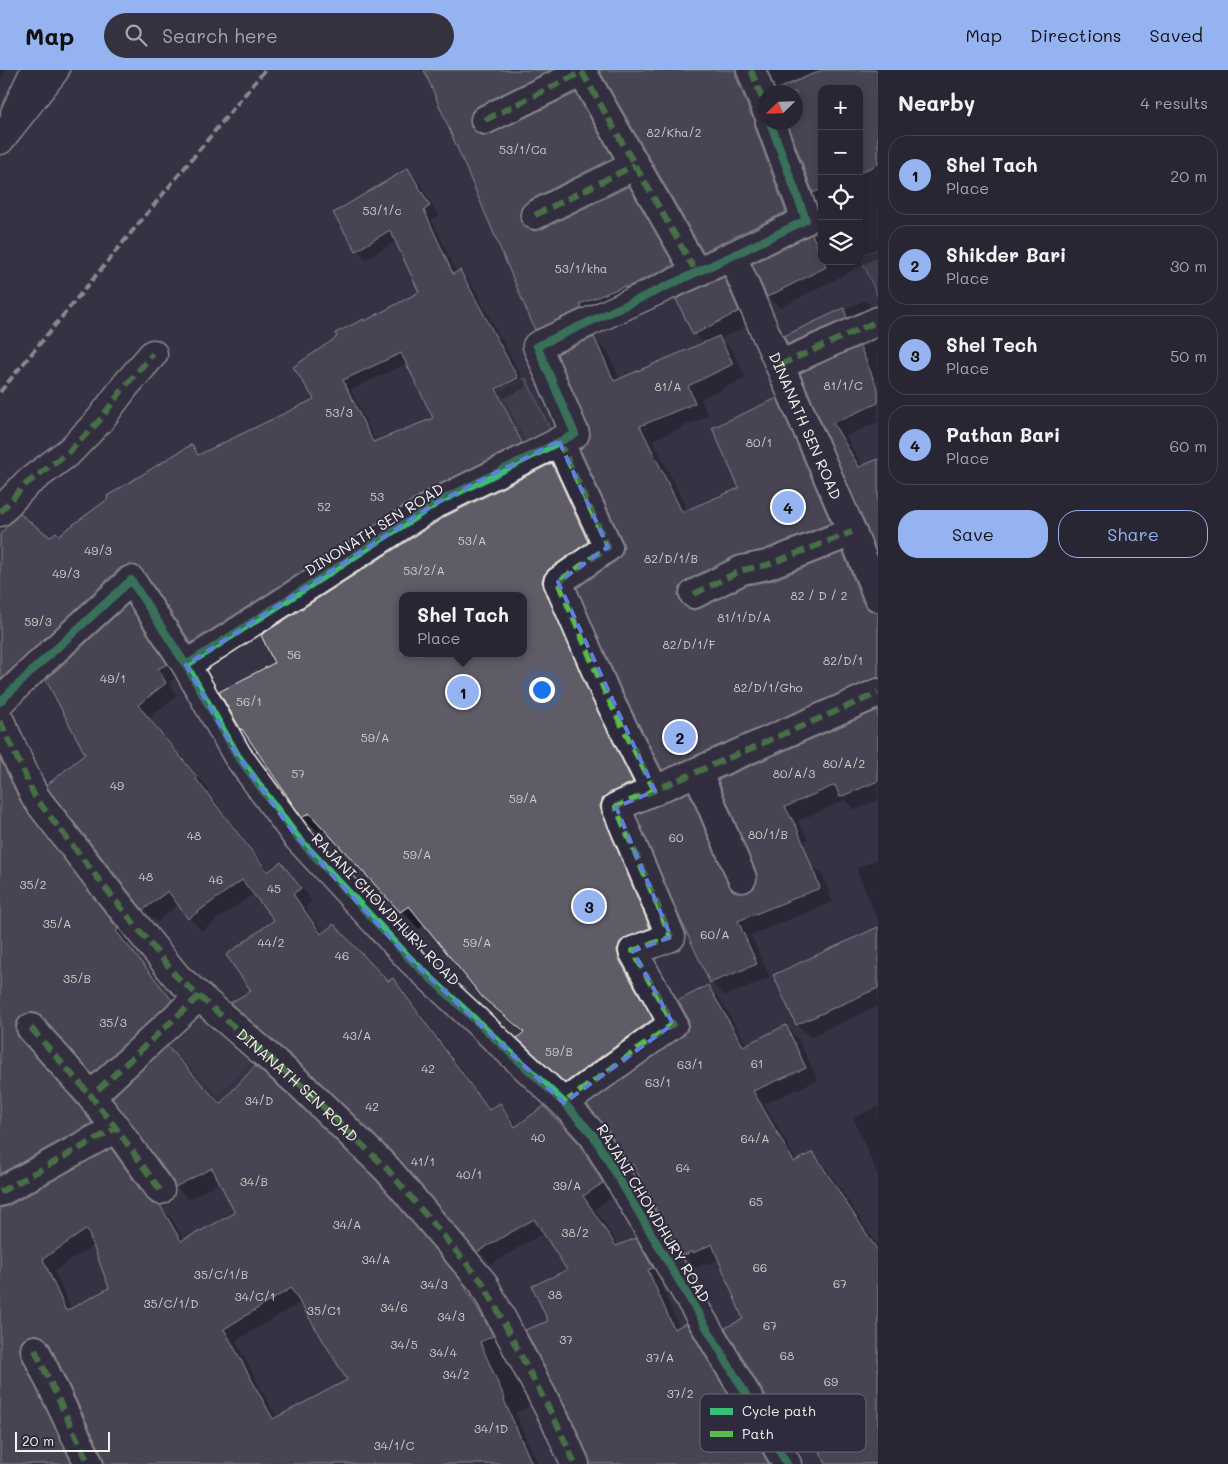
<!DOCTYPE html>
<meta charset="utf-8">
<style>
:root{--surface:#292633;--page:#35323f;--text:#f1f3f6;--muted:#a5a5ac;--line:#45434e;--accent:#95b2f1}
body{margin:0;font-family:Mali,sans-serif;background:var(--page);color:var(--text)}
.controls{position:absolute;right:15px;top:15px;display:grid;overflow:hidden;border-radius:10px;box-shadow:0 2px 8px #0003}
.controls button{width:45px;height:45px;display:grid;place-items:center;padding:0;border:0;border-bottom:1px solid var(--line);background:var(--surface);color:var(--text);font:25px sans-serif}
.compass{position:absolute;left:758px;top:15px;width:45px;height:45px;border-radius:50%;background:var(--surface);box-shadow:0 2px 8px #0003;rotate:247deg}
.scale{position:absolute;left:15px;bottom:12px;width:95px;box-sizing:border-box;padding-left:5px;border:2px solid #f4f1e8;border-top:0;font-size:14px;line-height:18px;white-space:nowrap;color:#f4f1e8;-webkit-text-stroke:4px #2f2a3d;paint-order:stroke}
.you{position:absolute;left:541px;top:619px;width:18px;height:18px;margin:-12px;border:4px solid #fff;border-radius:50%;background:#1a73e8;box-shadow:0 0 0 8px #1a73e833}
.badge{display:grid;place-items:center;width:32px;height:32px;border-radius:50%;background:var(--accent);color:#111;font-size:16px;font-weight:700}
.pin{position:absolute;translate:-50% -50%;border:2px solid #fff;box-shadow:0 1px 5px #0006}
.popup{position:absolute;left:399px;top:522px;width:128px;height:65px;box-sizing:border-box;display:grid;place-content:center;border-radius:10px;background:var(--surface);filter:drop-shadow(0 1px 4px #0005);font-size:16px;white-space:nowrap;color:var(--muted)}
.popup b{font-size:19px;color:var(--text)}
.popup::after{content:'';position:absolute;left:50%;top:100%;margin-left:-10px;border:10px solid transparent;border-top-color:var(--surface)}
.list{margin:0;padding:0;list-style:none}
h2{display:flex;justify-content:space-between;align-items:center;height:65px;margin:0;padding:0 20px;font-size:21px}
h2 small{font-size:16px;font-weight:400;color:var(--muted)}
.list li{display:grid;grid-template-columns:32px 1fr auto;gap:15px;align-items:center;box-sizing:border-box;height:80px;margin:0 10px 10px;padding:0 10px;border:1px solid var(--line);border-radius:20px}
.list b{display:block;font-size:19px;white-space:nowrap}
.list p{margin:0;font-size:16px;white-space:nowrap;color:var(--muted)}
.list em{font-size:16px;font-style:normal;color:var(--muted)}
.actions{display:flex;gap:10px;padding:15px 20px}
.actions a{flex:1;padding:11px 0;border:1px solid var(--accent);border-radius:20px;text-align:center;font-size:18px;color:var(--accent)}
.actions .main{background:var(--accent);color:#111}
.icon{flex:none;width:28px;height:28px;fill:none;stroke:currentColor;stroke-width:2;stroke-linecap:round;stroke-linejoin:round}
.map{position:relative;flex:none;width:878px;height:1394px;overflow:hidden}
header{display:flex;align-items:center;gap:30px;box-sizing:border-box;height:70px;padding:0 25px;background:var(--accent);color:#111}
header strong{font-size:24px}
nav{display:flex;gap:28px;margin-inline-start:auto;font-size:18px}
.search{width:350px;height:45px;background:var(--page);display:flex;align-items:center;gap:12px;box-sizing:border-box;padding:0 18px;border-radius:28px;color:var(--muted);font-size:19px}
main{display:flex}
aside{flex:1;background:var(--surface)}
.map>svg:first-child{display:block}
.built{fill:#433f4e}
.green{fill:#504b59;stroke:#a29ea0}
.shadow{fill:#0007;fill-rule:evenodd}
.building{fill:#5f5c67;stroke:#f4f1e8;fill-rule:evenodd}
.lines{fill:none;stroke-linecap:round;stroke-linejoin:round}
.street-casing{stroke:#f4f1e8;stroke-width:31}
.primary-casing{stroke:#f4f1e8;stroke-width:31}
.street{stroke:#2f2a3d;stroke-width:28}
.primary{stroke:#2f2a3d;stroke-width:28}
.rail{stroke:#f4f1e8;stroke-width:4;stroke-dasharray:8 4;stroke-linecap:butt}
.quiet{stroke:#5cbc4b;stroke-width:6;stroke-dasharray:12 6;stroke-linecap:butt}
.cycleway-casing{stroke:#2f2a3d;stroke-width:11}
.cycleway{stroke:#3abd76;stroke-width:8}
.marked{fill:none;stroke:#5e7fdd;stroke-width:4;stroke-dasharray:10 6;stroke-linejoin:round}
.labels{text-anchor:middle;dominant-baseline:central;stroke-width:4;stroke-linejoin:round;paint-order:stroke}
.number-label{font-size:12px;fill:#cfccc8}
.street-label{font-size:15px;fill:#f4f1e8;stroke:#2f2a3d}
.key{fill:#2f2a3d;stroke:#6a6670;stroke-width:1}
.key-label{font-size:14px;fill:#f4f1e8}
</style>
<header>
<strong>Map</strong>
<div class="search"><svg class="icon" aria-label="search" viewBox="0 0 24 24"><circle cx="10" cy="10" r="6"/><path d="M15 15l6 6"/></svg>Search here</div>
<nav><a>Map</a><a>Directions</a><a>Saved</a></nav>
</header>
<main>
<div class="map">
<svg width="878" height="1394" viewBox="0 0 878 1394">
<rect width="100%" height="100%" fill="#373244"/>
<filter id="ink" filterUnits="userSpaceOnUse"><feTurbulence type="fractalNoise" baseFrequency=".02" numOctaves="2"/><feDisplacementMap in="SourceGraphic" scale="10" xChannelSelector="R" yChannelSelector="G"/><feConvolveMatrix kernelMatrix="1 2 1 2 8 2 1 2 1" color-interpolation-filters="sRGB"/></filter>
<g filter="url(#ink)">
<!-- built -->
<path class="built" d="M198,935L253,990L218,1025L163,970Z"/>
<!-- green -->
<path class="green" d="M878,179V228L860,186Z
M526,308L555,370L528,382L499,320Z"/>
<!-- shadow -->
<path class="shadow" d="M0,0H6L0,11Z
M442,0H586L481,62L482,66L492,65L575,24L587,36L624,100L531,156L532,161L542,160L629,117L640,129L685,207L548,271L536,259Z
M600,0H753L797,154L715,193L704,182Z
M769,0H878V187L780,238L768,226L754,194L814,165L820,160L822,155V191H859V19H822V144L788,52H796V22H778Z
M407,100L417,109L439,146L432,150L457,203L460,202L470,211L527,317L504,328L530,382L201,582L192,573L147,504L139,503L0,628V467L49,469L59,467L192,376L201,385L316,330L366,252L420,223L396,171L366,189L357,180ZM408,293L434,348L376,372L351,320Z
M724,208L736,221L750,254L721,269L733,281L746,308L701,329L708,346L653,370L688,441L740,418L777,330L790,344L844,467L692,537V541L701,539L843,484L857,497L875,543H878V625L677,713L663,699L618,491L623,485L625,477L589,373L592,366L594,268L608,282L620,310L704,274L694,264L677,230Z
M865,230L869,234L872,242L792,278L789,274L785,267Z
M878,269V352L846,366L863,397L878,390V482L802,304Z
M552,394L569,412L605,489L566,517L650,730L627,740L667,875L645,884L669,967L584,1029L536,985L524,964L502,945L484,927L425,854L419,859L326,760L320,764L303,747L247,665L242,659L221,622L276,594ZM403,526H523V583H403Z
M128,536L140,548L178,607L169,612L177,626L150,648L209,720L207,722L270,802L281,794L293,806L312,831L305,837L323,863L388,913L393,909L405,922L491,1040L500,1035L512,1048L518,1057L556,1050L593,1088L615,1126L595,1139L619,1176L635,1170L648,1182L665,1210L660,1213L679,1257L686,1255L698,1267L773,1394H592L549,1252L569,1200L545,1162L491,1194L478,1181L401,1090L326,1017L245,945L275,851L254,823L202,861L189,848L179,834L157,852L144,839L87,684Z
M878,641V730L855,740L845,730L798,751L808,769L783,782L809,792L823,805L833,832L751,865L770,908L725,926L711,913L680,845L689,724L703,737L739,825L749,823L755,819L759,811L758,802L719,710Z
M0,690L12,702L35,750L130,872L127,874L183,943L105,1015L50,955H41L28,974L31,982L104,1066L0,1125Z
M878,789V851L856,799Z
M878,858V936L810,967L797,954Z
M708,916L720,929L747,975L786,956L798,969L818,1010L764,1034L797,1091L812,1084L825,1096L878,1176V1394H827L816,1370L801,1376L789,1364L745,1249L719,1189L707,1195L705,1194L696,1198L683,1185L640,1105L631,1096L683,967L688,961Z
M291,1028L389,1125L475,1227L534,1334L515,1343L538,1394H105L104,1387L52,1277H50L41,1278L77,1394H0V1139L8,1137L111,1080L124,1093L154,1135L159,1136L172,1149L185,1171L237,1144L220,1112L189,1129L176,1117L174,1110L221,1035ZM94,1175L111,1219L72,1240L54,1201ZM301,1232L349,1311L277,1348L236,1271Z
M878,1037V1105L853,1048Z"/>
<!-- building -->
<path class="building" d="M424,0H551L478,36L472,41L470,49L471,57L477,63L484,66L491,64L576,23L613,88L528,131L522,137L520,144L521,152L527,158L535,161L542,159L629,116L674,195L625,218V216L580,234L582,238L535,260Z
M599,0H736V6L751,45L755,49V57L786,142L703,182Z
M822,0H878V94L859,103V19H822V119L813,123L787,52H796V22H776L775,20Z
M408,98L430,136L424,140L453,204L460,200L518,308L496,319L522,373L430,419L191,573L144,502L137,496L128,495L120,498L0,610V465L9,454L20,444L50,467L56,462L59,465L108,429L107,426L192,374L198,385L314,329L293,297L337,267L335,263L364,249L365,251L419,222L390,160L356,181L333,143ZM401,283L433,348L373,372L343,310Z
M812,164L822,187V191H824L826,197L767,227L752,194Z
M724,207L739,241L693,265L676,229Z
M844,238L847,248L788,274L784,266Z
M719,266L733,294L688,316L695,333L640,356L682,442L739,418L712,358L777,328L831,453L763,480L735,486L687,510L681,516L678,524L680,531L686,537L694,540L701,538L747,515L773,510L843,482L863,533L869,540L878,542V608L872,609L662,700L620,617L577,518L617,490L622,484L624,477L622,470L580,379L588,372L590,366L589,358L557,284L594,267L614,311Z
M860,276L878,320V333L833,353L859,397L878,389V485L800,303Z
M552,393L588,472L549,499L544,505L542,511L544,518L592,630L633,712L609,723L603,728L600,736L602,743L650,858L627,867L620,872L617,880L619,889L653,949L565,1013L517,968L524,962L483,928L409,836L400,842L309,743L302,748L242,659L241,660L219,622L274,593L261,565L446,446ZM403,526H523V583H403Z
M128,534L167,594L158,599L166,613L138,635L197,707L196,709L268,802L281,792L301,818L293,824L321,864L334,854L342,863L388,911L393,908L489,1040L500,1033L515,1057L544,1036L580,1074L603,1113L583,1126L616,1176L636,1168L653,1198L648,1200L674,1259L686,1253L769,1394H590L589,1388L572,1349L525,1260L548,1251L532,1216L567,1200L534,1149L477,1182L399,1089L312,1004L230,933L251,921L226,885L274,850L242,810L188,849L168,821L143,840L48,719L47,715L85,684L46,610Z
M878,640V711L840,727L835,715L785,737L797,758L820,818L738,851L757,894L710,913L679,846L636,745L689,722L728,814L732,820L740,823L748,822L754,818L757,810L756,802L718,710Z
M0,688L23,736L118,859L116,861L172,930L92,1004L42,947L36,943H28L20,947L16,953V961L19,968L79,1036L92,1053L0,1104Z
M878,857V918L796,955L773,905Z
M708,915L743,976L786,955L806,998L753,1021L794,1092L813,1082L878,1181V1394H826L808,1356L788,1364L725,1258L743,1249L712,1174L693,1183V1181L682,1186L662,1151L633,1094L630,1097L606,1057L587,1035L682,966L687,961L689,953L687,946L678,931Z
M167,976L220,1034L255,996L291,1027L377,1111L463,1213L488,1256L493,1266L480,1272L505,1329L504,1330L532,1394H104L103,1387L49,1273L43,1267L36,1264L29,1266L22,1271L20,1278L21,1286L72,1394H0V1138L8,1136L111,1078L147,1129L153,1134L160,1135L181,1171L235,1143L212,1098L175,1117L173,1111L112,1028ZM87,1159L109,1218L66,1241L43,1189ZM291,1218L347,1310L273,1349L224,1259Z"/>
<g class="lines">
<defs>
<g id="street">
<path d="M751,0L766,39"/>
<path d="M15,43L35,0"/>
<path d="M485,50L582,2L696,202"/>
<path d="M535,145L635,95"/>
<path id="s1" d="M732,186L852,462L878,527"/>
<path d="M780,295L878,251"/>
<path d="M559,371L608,477L558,512L606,624L655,721"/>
<path d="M0,442L26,414L70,381L99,351L126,315L153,284"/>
<path d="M694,524L742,500L767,495L852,462"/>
<path d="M186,595L438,432L575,364L537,276L732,186L806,150L770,52"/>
<path d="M0,632L34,599L131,510L186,595L237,685L297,767L410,889L564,1033L593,1065L787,1394"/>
<path id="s2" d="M0,651L35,727L103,815L177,907L302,1016L388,1100L483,1213L558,1356L575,1394"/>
<path d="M698,703L742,808"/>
<path d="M31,958L91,1026"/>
<path d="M564,1033L673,954L633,881L671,867L616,737L878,623"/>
<path d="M160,1120L116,1058L91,1026L199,926"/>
<path d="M0,1122L116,1058"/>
<path d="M35,1280L89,1394"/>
</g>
<path id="primary" d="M0,70L55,0"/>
</defs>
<!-- street casing -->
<use href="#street" class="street-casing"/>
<!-- primary casing -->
<use href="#primary" class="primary-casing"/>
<!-- street -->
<use href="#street" class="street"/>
<!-- primary -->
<use href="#primary" class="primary"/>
<!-- rail -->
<path class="rail" d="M0,322L265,0"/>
<!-- quiet -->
<path class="quiet" d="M751,0L766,39
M485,50L582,2L696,202
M535,145L635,95
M780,295L878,251
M559,371L608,477L558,512L606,624L655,721
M0,442L26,414L70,381L99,351L126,315L153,284
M694,524L742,500L767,495L852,462
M0,651L35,727L103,815L177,907L302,1016L388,1100L483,1213L558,1356L575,1394
M31,958L91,1026
M564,1033L673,954L633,881L671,867L616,737L878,623
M160,1120L116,1058L91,1026L199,926
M0,1122L116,1058
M35,1280L89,1394"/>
<defs>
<path id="cycleway" d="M186,595L438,432L575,364L537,276L732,186L806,150L770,52
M0,632L34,599L131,510L186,595L237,685L297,767L410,889L564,1033L593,1065L787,1394"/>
</defs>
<!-- cycleway casing -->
<use href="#cycleway" class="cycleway-casing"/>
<!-- cycleway -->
<use href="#cycleway" class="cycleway"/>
</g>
</g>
<!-- marked area -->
<path d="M0 0H878V1394H0ZM559,371L608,477L558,512L655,721L616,737L671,867L633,881L673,954L564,1033L410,889L297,767L237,685L186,595L438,432Z" fill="#373244" fill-opacity=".55" fill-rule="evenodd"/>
<path class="marked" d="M559,371L608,477L558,512L655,721L616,737L671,867L633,881L673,954L564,1033L410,889L297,767L237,685L186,595L438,432Z"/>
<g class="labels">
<!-- number labels -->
<g class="number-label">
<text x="674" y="62">82/Kha/2</text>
<text x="523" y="79">53/1/Ca</text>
<text x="382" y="140">53/1/c</text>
<text x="581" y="198">53/1/kha</text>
<text x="843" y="315">81/1/C</text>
<text x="668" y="316">81/A</text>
<text x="339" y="342">53/3</text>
<text x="759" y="372">80/1</text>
<text x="377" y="426">53</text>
<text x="324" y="436">52</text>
<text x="472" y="470">53/A</text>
<text x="98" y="480">49/3</text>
<text x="671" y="488">82/D/1/B</text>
<text x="424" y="500">53/2/A</text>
<text x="66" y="503">49/3</text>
<text x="819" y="525">82 / D / 2</text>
<text x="744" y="547">81/1/D/A</text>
<text x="38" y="551">59/3</text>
<text x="689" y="574">82/D/1/F</text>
<text x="294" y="584">56</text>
<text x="843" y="590">82/D/1</text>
<text x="113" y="608">49/1</text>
<text x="768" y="617">82/D/1/Gho</text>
<text x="249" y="631">56/1</text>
<text x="375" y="667">59/A</text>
<text x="844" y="693">80/A/2</text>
<text x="298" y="703">57</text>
<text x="794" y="703">80/A/3</text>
<text x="117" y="715">49</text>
<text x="523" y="728">59/A</text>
<text x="768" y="764">80/1/B</text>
<text x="194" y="765">48</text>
<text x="676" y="767">60</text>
<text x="417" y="784">59/A</text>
<text x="146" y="806">48</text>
<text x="216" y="809">46</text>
<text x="33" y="814">35/2</text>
<text x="274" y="818">45</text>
<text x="57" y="853">35/A</text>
<text x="715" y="864">60/A</text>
<text x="271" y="872">44/2</text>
<text x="477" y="872">59/A</text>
<text x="342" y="885">46</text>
<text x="77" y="908">35/B</text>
<text x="113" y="952">35/3</text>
<text x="357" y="965">43/A</text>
<text x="559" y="981">59/B</text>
<text x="757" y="993">61</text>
<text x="690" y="994">63/1</text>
<text x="428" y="998">42</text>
<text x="658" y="1012">63/1</text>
<text x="259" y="1030">34/D</text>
<text x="372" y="1036">42</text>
<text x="538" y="1067">40</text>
<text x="755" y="1068">64/A</text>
<text x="423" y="1091">41/1</text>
<text x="683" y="1097">64</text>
<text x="469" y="1104">40/1</text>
<text x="254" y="1111">34/B</text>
<text x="567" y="1115">39/A</text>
<text x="756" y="1131">65</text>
<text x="347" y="1154">34/A</text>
<text x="575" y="1162">38/2</text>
<text x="376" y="1189">34/A</text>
<text x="760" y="1197">66</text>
<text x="221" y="1204">35/C/1/B</text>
<text x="840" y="1213">67</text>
<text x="434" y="1214">34/3</text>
<text x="555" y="1224">38</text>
<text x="255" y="1226">34/C/1</text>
<text x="171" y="1233">35/C/1/D</text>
<text x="394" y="1237">34/6</text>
<text x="324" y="1240">35/C1</text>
<text x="451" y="1246">34/3</text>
<text x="770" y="1255">67</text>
<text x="566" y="1269">37</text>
<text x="404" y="1274">34/5</text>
<text x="443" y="1282">34/4</text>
<text x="787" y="1285">68</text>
<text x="660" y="1287">37/A</text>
<text x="456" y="1304">34/2</text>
<text x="831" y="1311">69</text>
<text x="680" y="1323">37/2</text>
<text x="491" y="1358">34/1D</text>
<text x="394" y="1375">34/1/C</text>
</g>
<!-- street labels -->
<g class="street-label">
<text stroke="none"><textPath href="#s1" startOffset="185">DINANATH SEN ROAD</textPath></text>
<text transform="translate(374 459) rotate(-32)">DINONATH SEN ROAD</text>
<text transform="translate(386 839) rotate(46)">RAJANI CHOWDHURY ROAD</text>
<text stroke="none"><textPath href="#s2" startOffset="475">DINANATH SEN ROAD</textPath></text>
<text transform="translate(654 1143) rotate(59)">RAJANI CHOWDHURY ROAD</text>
</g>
</g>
<!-- legend -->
<rect x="700" y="1324" width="166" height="58" rx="8" class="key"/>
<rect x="710" y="1338" width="23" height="7" fill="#3abd76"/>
<rect x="710" y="1361" width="23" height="6" fill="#5cbc4b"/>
<g class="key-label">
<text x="742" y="1346">Cycle path</text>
<text x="742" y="1369">Path</text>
</g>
</svg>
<div class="controls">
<button>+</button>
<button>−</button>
<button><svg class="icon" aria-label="locate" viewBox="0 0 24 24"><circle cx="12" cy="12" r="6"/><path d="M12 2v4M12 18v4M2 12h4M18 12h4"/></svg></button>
<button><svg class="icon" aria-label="layers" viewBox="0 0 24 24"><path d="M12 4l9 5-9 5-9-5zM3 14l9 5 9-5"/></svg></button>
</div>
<svg class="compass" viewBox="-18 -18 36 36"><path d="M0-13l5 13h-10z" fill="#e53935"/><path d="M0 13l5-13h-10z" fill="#a5a5ac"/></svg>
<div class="scale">20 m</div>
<div class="you"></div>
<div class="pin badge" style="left:463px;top:622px">1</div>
<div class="popup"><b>Shel Tach</b>Place</div>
<div class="pin badge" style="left:680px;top:667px">2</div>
<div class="pin badge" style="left:589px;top:836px">3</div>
<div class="pin badge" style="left:788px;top:437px">4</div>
</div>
<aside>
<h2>Nearby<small>4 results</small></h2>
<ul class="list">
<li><span class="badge">1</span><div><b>Shel Tach</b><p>Place</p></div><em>20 m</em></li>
<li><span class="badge">2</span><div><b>Shikder Bari</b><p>Place</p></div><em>30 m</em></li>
<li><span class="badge">3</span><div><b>Shel Tech</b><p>Place</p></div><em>50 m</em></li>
<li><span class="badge">4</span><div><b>Pathan Bari</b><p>Place</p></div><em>60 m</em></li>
</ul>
<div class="actions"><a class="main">Save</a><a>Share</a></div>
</aside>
</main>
